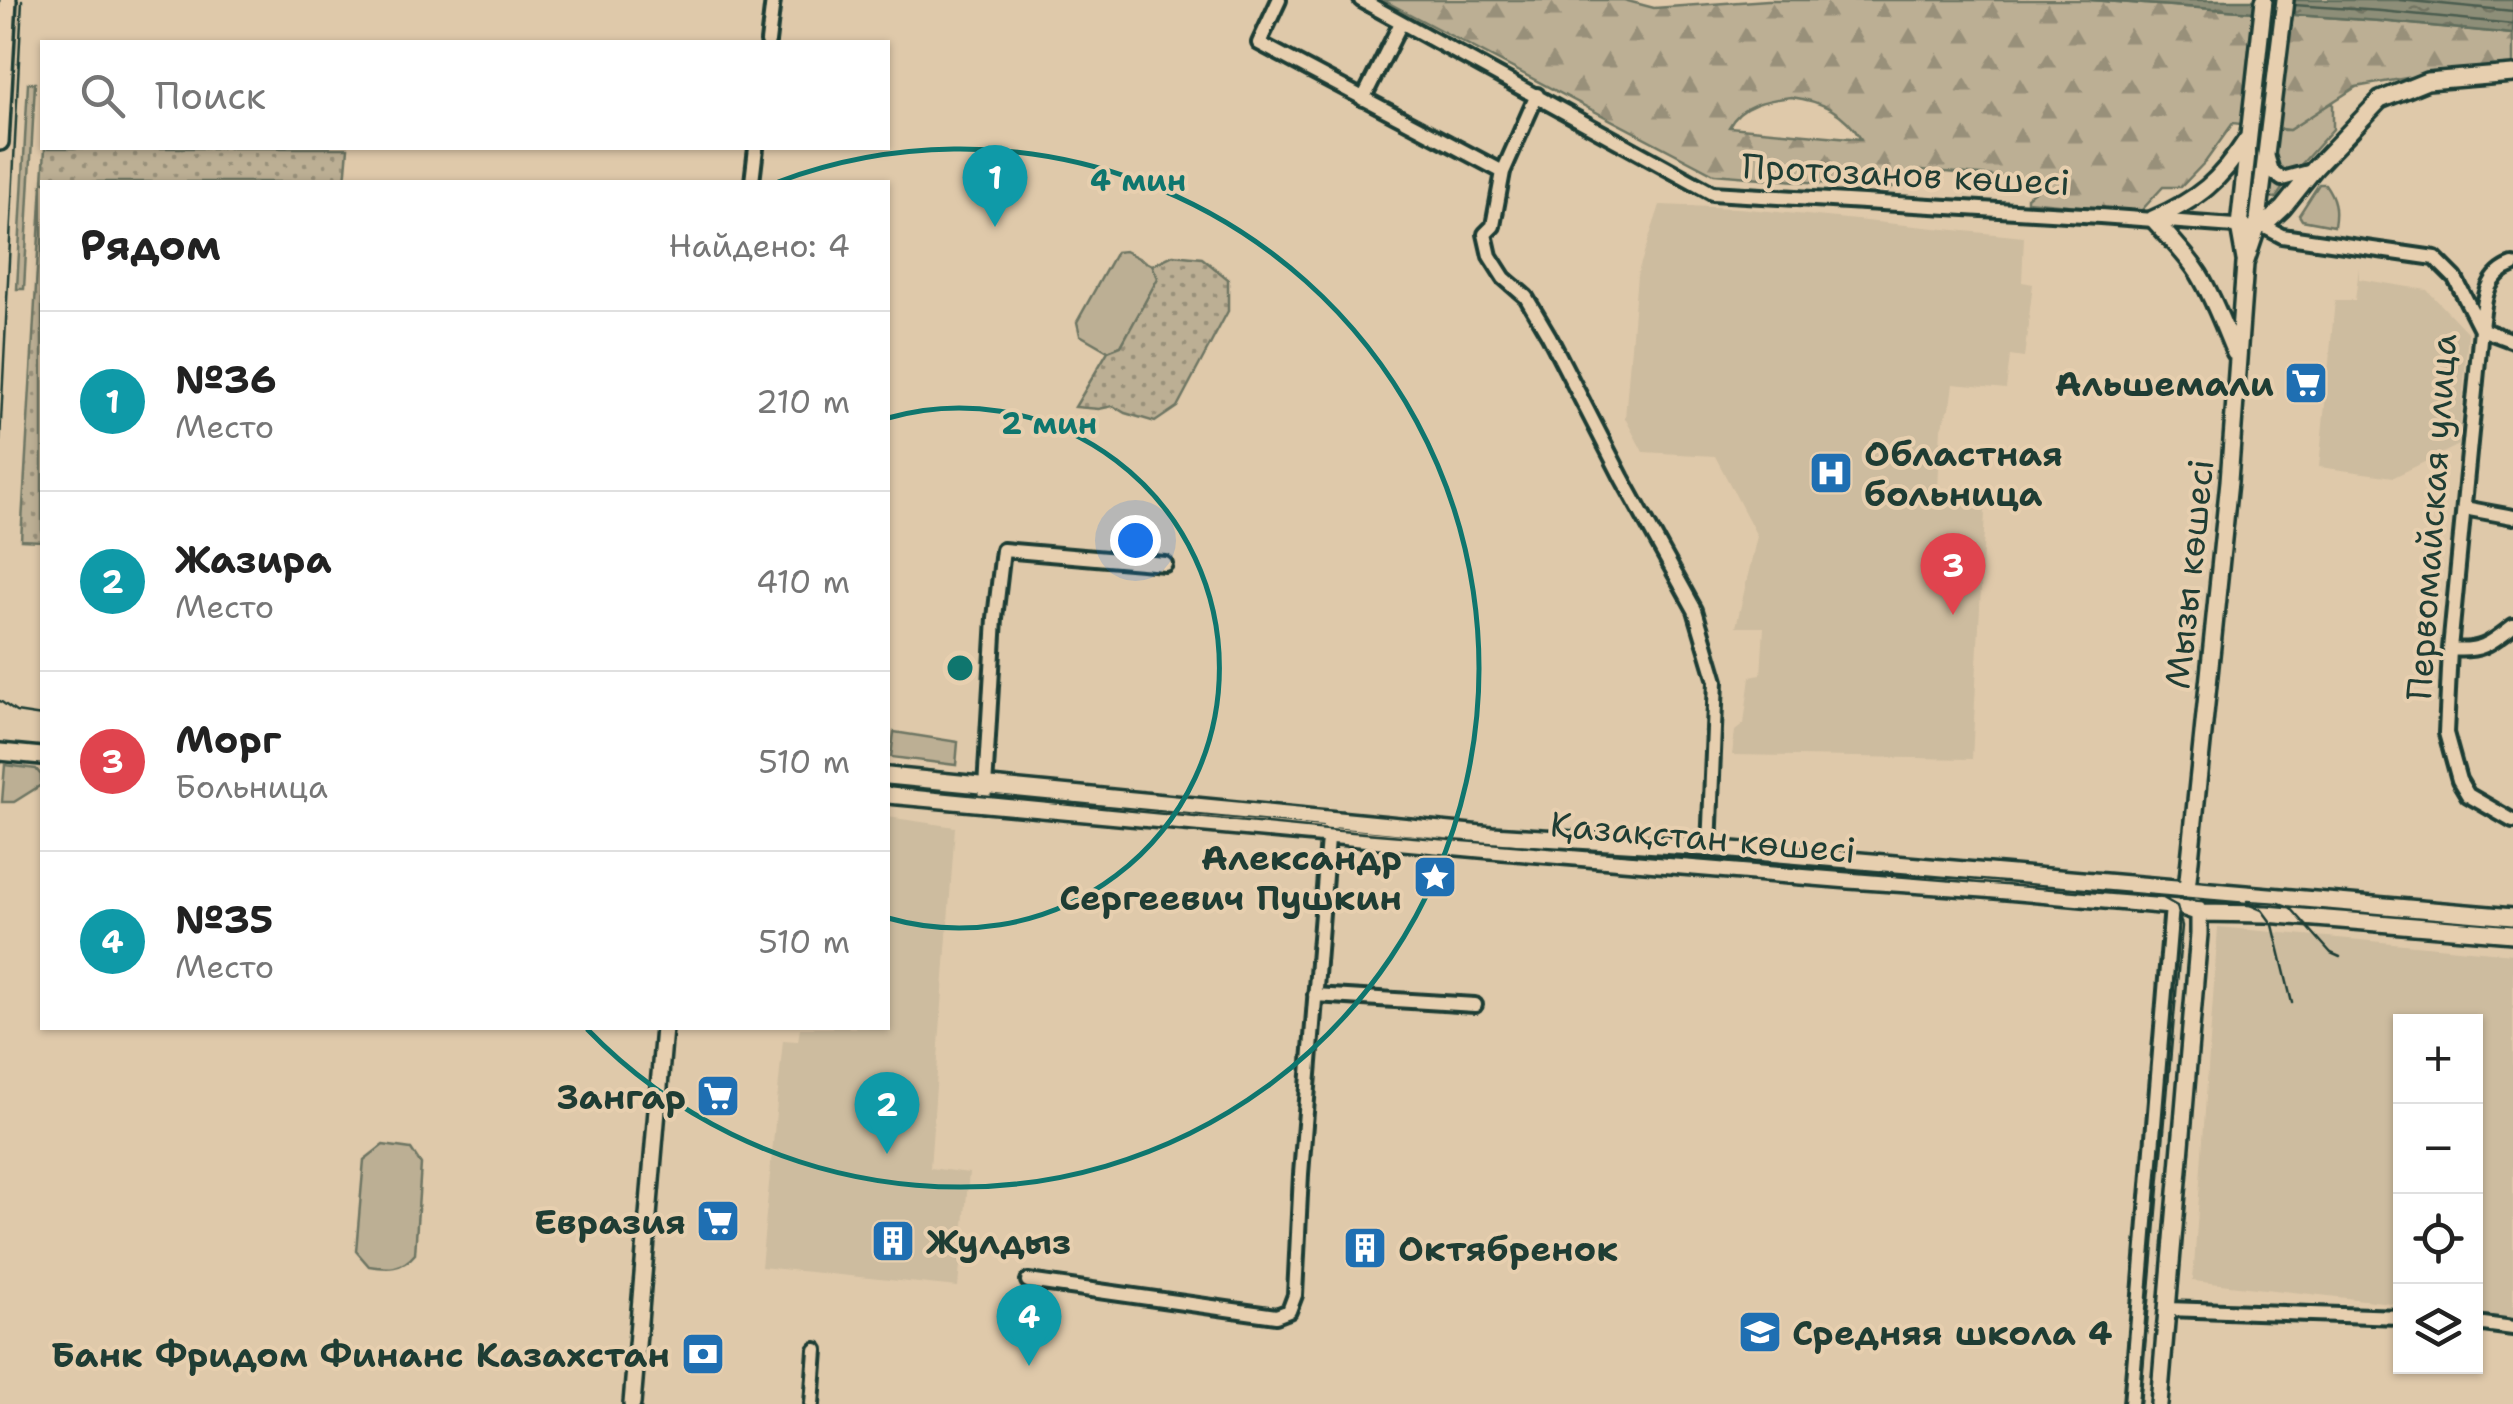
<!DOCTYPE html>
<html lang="ru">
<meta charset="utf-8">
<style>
:root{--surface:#fff;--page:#f6f6f6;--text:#222;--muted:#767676;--line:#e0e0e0;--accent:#d93025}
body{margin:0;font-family:"Shantell Sans",sans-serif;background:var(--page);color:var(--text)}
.controls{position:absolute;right:30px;bottom:30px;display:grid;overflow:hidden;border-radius:0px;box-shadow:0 2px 8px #0004}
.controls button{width:90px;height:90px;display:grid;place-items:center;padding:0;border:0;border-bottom:2px solid var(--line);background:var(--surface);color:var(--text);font:50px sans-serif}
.you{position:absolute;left:1135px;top:540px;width:35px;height:35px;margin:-25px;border:8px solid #fff;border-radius:50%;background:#1a73e8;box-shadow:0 0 0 15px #1a73e833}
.badge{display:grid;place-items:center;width:65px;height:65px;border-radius:50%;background:var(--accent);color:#fff;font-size:32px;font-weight:700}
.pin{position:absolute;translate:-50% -82px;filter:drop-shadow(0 2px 5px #0008)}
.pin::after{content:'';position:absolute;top:52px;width:35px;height:30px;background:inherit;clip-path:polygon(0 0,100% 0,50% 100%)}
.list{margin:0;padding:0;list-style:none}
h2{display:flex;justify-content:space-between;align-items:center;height:130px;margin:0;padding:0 40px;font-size:42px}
h2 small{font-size:32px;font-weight:400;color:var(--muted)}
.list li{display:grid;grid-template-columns:65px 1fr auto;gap:30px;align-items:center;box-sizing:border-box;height:180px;padding:0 40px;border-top:2px solid var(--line)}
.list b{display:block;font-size:38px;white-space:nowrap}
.list p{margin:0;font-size:32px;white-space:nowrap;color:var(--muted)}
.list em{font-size:32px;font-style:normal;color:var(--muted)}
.icon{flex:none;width:55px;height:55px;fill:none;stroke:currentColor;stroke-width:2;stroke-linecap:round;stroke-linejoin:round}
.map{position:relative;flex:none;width:2513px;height:1404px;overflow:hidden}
.search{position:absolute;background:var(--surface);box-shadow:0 2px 8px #0004;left:40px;top:40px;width:850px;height:110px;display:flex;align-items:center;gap:25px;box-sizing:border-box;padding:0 35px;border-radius:0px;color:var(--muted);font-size:38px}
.panel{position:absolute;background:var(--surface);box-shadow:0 2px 8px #0004;left:40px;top:180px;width:850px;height:850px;border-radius:0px}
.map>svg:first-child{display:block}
.built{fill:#cdbc9f}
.grass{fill:#bcaf94;stroke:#6e7664;stroke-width:2.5}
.forest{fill:url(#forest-firs);stroke:#6e7664;stroke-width:2.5;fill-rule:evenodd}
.park{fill:url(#park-dots);stroke:#6e7664;stroke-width:2.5}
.water{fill:url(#water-ripples);stroke:#616e5d;stroke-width:2.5}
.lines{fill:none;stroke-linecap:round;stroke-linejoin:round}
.shore{stroke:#4b5d4f;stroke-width:2.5}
.minor-casing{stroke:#1f3d34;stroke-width:20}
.major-casing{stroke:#1f3d34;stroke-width:22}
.minor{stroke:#e7cfaf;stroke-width:12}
.major{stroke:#e7cfaf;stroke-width:15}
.tram{stroke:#1f3d34;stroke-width:2.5}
.ring{fill:none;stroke:#0f766e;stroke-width:5}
.labels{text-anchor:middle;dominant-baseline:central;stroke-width:8;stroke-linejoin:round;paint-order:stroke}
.street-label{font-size:35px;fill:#1f3d34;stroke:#e7cfaf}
.poi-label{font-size:35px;font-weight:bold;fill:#1f3d34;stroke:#e7cfaf;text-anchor:end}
.centre{fill:#0f766e;stroke:#e7cfaf;stroke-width:5}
.ring-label{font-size:30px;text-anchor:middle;font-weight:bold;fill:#0f766e;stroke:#e7cfaf;stroke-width:8;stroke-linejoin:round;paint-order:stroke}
</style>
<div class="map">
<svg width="2513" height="1404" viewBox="0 0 2513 1404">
<defs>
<pattern id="forest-firs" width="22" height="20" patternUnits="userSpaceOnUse" patternTransform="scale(2.5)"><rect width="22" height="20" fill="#bcaf94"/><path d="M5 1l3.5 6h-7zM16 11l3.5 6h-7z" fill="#98907a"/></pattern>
<pattern id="park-dots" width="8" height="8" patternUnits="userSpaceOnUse" patternTransform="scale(2.5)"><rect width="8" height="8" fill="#bcaf94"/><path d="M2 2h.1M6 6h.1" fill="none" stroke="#98907a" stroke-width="1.8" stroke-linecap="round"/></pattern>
<pattern id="water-ripples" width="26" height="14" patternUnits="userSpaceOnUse" patternTransform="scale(2.5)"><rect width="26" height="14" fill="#8d8e78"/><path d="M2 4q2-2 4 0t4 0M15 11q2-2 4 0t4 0" fill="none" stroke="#737563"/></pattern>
</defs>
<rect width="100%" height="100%" fill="#dfc9aa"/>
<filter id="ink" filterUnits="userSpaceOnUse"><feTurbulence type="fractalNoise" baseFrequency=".01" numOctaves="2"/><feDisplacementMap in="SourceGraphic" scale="20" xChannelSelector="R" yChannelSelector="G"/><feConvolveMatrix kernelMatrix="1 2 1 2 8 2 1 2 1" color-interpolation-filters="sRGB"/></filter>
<g filter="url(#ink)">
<!-- built -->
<path class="built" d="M1660,205L1738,208L2024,237L2022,282L2033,284L2024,358L2010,356L2006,389L1953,384L1950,406L1941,428L1938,489L1986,493L1972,759L1732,755L1735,731L1744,724L1750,677L1761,675L1764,627H1736L1757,536L1715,456L1643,452L1625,418L1637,275Z
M2359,268V279L2427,290L2468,333L2459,445L2394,477L2319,467L2335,300H2355Z
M888,817L955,827L930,1168L969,1173L958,1287L761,1267L783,1040L798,1041L800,1028H888Z
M2218,927L2513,954V1323L2476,1318V1022H2400V1304L2193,1281Z"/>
<!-- grass -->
<path class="grass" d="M28,83H35L24,289H17Z
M2333,101V129L2289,178L2276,198L2267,197L2277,130H2289Z
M2319,184H2325C2335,198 2337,209 2334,226L2302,220L2299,215Z
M1125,251L1152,265L1159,277L1121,346L1108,351L1080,335L1077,322L1116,252Z
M894,732L958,742L956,765L891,757Z
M5,765L36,769L41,775V785L14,802H2Z
M383,1145L411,1149L421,1164L415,1254C402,1270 388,1269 369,1266L356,1251L364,1160Z"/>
<!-- forest -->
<path class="forest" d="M1383,0H1624L1654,8L1768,0H2090L2380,21L2513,34V67L2452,70L2356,87L2289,130L2233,123L2206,161L2181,187H2163L2140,212L2027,201V197L2037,189L2038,180L1922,170L1890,189L1714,174ZM1791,97C1822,101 1844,112 1861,139L1729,127C1741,104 1767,100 1791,97Z"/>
<!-- park -->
<path class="park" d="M45,148H348L345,182H43Z
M42,184V541L21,540Z
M1173,255L1202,258L1228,279V311L1177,407L1155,422L1125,413L1113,406L1099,409L1075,407L1108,351L1121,346L1158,278L1152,265Z"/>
<!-- water -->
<path class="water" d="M2090,0H2513V34L2380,21Z"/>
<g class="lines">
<!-- shore -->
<path class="shore" d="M2400,0L2513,11
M2294,5L2381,11L2513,24"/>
<defs>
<path id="minor" d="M1279,0L1259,43L1503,172
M1361,0L1712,193L2100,216L2248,227
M768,42L773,0
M1537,95L1503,172L1493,226L1485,234L1490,256L1504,278L1526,297L1549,336L1622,478L1695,610L1716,681L1709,848
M1363,99L1401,23
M2268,158L2272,171L2282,179L2312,171
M752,182L756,148
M2263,226L2282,236L2435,258L2455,278L2481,329L2450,649L2446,733L2459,780L2468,795L2513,821
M2513,265C2484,275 2484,304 2481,329L2513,341
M2464,508L2513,517
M2450,649C2480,652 2489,645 2513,626
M984,805L995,618L1003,550L1165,564
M1315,995L1475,1005
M1028,1281L1276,1316L1289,1311L1295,1295L1301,1174L1329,826
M2167,1309L2400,1317
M2476,1323L2513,1328
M812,1404L816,1350
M2131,1404L2172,906"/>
<path id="major" d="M0,142L8,0
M2257,228L2269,221L2283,208L2315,168L2380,100L2427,81L2513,74
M2245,260L2239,226L2264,0
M2235,353C2224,327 2214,299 2199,274C2186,254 2169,237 2153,219C2199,199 2220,181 2247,139
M0,752L42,756
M888,776L1492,835L1709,848L2513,917
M888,795L1491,850L1849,880L1984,889L2182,907L2199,913L2266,914L2513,934
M2187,889L2229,481L2245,264L2257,228L2285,0
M632,1404L664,1028
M2159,1404L2199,934V913L2196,906"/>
</defs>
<!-- minor casing -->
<use href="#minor" class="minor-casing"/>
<!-- major casing -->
<use href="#major" class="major-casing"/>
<!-- minor -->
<use href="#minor" class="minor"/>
<!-- major -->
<use href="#major" class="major"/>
<!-- tram -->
<path class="tram" d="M0,441L22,0
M0,701L16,712L42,716
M888,787L1328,830L2250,905L2262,910L2273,925L2292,1003
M2247,901L2279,903L2290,907L2331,953L2340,957
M2140,1404L2182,926L2177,906L2163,898"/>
</g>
</g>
<!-- distance rings -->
<g class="ring">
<path d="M888 418A260 260 0 1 1 888 918"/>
<path d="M778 182A519 519 0 1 1 587 1029"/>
</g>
<!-- icons -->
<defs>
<symbol id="supermarket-square" viewBox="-11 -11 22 22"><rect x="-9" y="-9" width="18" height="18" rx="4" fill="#1f6fb2" stroke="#e7cfaf"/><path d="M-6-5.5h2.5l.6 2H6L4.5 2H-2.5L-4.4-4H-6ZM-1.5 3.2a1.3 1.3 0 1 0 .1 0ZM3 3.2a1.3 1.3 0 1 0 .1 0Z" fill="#fff"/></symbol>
<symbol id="hospital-square" viewBox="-11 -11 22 22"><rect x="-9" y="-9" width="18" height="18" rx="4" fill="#1f6fb2" stroke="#e7cfaf"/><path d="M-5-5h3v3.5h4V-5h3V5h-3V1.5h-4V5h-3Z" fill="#fff"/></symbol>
<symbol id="sight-square" viewBox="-11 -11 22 22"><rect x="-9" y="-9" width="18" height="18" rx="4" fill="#1f6fb2" stroke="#e7cfaf"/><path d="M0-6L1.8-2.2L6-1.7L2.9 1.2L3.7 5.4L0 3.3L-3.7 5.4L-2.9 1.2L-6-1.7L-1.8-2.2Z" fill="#fff"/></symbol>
<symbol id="building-square" viewBox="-11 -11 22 22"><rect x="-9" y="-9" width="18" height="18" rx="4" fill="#1f6fb2" stroke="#e7cfaf"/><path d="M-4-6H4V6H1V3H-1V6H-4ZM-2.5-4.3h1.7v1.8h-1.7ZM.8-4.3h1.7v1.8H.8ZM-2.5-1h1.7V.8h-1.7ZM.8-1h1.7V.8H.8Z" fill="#fff"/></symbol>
<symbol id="school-square" viewBox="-11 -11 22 22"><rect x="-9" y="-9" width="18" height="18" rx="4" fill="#1f6fb2" stroke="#e7cfaf"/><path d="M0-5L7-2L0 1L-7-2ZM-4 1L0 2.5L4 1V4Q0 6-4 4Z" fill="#fff"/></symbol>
<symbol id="bank-square" viewBox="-11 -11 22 22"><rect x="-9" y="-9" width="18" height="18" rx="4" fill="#1f6fb2" stroke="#e7cfaf"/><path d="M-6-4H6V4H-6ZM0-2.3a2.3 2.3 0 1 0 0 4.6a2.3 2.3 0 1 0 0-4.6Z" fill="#fff"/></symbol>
</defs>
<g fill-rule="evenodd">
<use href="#supermarket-square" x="2281" y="358" width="50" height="50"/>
<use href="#hospital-square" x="1806" y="448" width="50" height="50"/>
<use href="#sight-square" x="1410" y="852" width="50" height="50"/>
<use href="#supermarket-square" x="693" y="1071" width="50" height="50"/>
<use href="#supermarket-square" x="693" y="1196" width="50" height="50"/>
<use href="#building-square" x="868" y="1216" width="50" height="50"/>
<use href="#building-square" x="1340" y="1223" width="50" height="50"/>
<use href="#school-square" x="1735" y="1307" width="50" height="50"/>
<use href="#bank-square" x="678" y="1329" width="50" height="50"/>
</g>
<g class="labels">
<!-- street labels -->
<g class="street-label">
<text transform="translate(1906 174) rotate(3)">Протозанов көшесі</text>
<text transform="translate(2431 517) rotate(-86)">Первомайская улица</text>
<text transform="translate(2189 574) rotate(-84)">Мызы көшесі</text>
<text transform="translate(1703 837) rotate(5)">Қазақстан көшесі</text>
</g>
<!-- poi labels -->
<g class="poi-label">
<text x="2274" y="383">Альшемали</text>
<text x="1864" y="453" text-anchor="start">Областная<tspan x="1864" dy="40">больница</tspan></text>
<text x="1402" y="857">Александр<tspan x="1402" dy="40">Сергеевич Пушкин</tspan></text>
<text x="686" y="1096">Зангар</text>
<text x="686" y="1221">Евразия</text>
<text x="926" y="1241" text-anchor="start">Жулдыз</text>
<text x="1398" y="1248" text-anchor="start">Октябренок</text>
<text x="1792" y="1332" text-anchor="start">Средняя школа 4</text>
<text x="670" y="1354">Банк Фридом Финанс Казахстан</text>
</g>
</g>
<circle cx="960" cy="668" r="15" class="centre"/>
<g class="ring-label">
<text x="1138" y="191">4 мин</text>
<text x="1049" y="434">2 мин</text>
</g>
</svg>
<div class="controls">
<button>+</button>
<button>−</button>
<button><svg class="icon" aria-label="locate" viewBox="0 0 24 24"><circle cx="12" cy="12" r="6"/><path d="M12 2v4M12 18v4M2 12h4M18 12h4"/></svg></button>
<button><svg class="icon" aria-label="layers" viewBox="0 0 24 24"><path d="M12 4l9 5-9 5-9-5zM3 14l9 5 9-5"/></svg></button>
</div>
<div class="you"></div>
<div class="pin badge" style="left:995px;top:227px;background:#0f9aa8">1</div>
<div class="pin badge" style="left:887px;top:1154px;background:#0f9aa8">2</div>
<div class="pin badge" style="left:1953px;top:615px;background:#e0444e">3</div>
<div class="pin badge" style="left:1029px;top:1366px;background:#0f9aa8">4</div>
<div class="search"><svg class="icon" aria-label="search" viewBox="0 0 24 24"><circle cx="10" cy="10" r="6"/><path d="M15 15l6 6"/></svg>Поиск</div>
<section class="panel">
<h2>Рядом<small>Найдено: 4</small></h2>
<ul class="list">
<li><span class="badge" style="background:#0f9aa8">1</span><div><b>№36</b><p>Место</p></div><em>210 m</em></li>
<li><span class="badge" style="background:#0f9aa8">2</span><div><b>Жазира</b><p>Место</p></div><em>410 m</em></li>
<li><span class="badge" style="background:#e0444e">3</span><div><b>Морг</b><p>Больница</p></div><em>510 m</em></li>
<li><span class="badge" style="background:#0f9aa8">4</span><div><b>№35</b><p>Место</p></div><em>510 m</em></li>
</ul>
</section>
</div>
